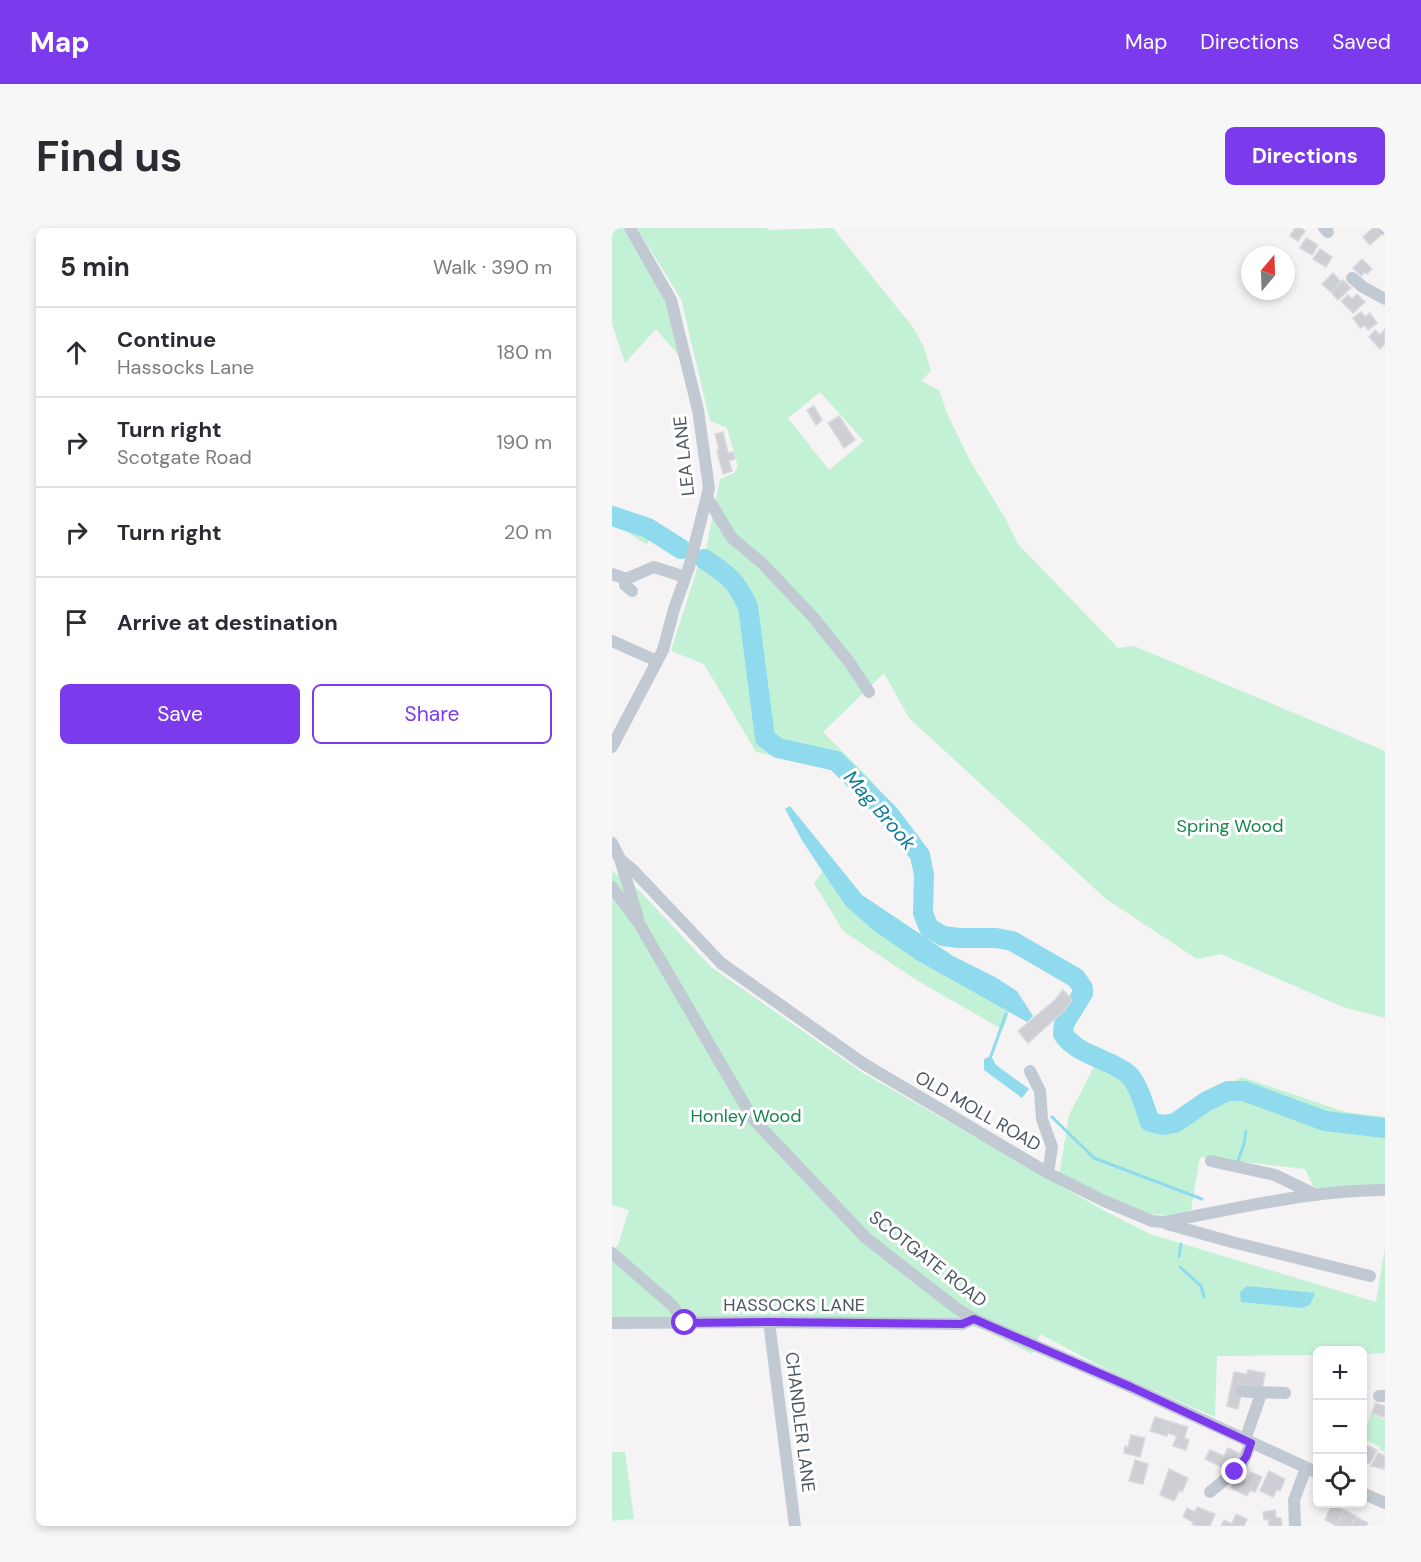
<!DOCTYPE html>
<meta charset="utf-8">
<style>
:root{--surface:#fff;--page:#f7f7f7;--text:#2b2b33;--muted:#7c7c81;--line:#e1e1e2;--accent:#7c3aed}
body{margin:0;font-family:"DM Sans",sans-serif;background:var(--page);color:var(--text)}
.controls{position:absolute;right:18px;bottom:18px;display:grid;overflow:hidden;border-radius:9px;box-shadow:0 3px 9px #0003}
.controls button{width:54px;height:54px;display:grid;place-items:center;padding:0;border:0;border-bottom:2px solid var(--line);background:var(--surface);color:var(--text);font:30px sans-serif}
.compass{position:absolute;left:629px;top:18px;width:54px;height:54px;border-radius:50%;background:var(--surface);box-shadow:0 3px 9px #0003;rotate:19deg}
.stop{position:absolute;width:18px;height:18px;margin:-14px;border:4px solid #7c3aed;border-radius:50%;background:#fff}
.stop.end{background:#7c3aed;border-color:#fff;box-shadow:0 2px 6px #0008}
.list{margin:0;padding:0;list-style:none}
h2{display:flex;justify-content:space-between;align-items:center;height:78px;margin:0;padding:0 24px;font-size:26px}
h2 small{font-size:20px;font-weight:400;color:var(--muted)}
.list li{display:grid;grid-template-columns:39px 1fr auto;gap:18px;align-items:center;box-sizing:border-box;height:90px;padding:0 24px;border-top:2px solid var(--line)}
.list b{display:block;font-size:22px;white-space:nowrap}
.list p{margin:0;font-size:20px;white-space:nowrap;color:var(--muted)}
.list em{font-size:20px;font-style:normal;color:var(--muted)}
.actions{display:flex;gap:12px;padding:18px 24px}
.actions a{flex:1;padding:14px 0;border:2px solid var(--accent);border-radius:9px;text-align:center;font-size:21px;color:var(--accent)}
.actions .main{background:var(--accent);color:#fff}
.icon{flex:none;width:33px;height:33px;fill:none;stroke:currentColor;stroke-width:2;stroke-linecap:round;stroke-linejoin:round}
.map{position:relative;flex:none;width:773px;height:1298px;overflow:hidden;border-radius:9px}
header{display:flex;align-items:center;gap:36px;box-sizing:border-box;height:84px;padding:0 30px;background:var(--accent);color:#fff}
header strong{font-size:28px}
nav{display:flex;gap:33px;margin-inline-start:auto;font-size:21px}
.intro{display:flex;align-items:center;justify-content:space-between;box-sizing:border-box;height:144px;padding:0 36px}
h1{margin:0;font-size:42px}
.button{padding:15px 27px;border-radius:9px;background:var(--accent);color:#fff;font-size:21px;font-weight:700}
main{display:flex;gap:36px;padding:0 36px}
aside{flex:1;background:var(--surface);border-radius:9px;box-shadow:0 3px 9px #0003}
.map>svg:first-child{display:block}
.green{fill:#c3f1d5;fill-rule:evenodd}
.water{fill:#90daee}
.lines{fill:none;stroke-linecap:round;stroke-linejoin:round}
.stream{stroke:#90daee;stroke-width:3}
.river{stroke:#90daee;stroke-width:20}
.building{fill:#cdcfd5;stroke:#d7d9de;stroke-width:1.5}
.minor{stroke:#c1cad2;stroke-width:12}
.route{stroke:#7c3aed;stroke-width:8}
.labels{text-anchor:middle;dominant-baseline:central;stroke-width:6;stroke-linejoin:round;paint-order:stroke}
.street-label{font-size:18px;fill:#4a5661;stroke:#fff}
.park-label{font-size:18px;fill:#17864f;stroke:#fff}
.water-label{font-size:20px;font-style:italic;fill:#0c7c9b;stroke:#fff}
</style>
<header>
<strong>Map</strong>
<nav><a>Map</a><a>Directions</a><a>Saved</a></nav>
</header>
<div class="intro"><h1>Find us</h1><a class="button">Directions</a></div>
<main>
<aside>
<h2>5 min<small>Walk · 390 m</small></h2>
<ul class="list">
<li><svg class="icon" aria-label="ahead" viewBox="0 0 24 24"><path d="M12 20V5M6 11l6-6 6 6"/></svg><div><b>Continue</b><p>Hassocks Lane</p></div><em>180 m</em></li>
<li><svg class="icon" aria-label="right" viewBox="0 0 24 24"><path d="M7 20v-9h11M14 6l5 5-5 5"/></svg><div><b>Turn right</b><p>Scotgate Road</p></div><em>190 m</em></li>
<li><svg class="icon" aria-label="right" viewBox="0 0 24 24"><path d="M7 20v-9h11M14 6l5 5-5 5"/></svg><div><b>Turn right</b></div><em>20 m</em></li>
<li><svg class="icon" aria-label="arrive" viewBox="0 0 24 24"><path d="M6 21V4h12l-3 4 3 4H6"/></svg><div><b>Arrive at destination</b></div></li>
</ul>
<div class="actions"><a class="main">Save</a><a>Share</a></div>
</aside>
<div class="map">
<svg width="773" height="1298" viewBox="0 0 773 1298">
<rect width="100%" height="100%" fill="#f5f3f3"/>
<!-- green -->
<path class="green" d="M0,0H11L54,75L68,129L44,101L13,135L0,96Z
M25,0H155L156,2L221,0L300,98L312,119L319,143L309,153L327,162L335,185L357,231L393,290L406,316L506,420L522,418L773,523V790L731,779L609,726L585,731L494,671L297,490L272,445L211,504L257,550L318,629L308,640L220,539L144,524L92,436L59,423L86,338L94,321L108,251L122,245L126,239L115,200L98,193L69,71ZM208,164L252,213L217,242L176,190Z
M0,283L10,284L41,297L35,317L6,298H0Z
M0,643L26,661L99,739L251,845L491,982L538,1006L764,1074L773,1020V1125L751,1126L750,1122H706L705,1127L605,1128L603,1189L498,1143L428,1106L420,1126L373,1102L333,1090H0V1024L6,1017L17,982L0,977Z
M211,643L233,677L306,733L397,784L391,802L303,751L231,703L202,655Z
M489,825L518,842L526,853L543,891L549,893L630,849L733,884L773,889V959L704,964L693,941L588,929L579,982C537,1000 484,966 447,948L457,887Z
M759,1185L773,1192V1224L768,1222V1219L756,1213L751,1219V1209Z
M0,1224H13L22,1291L0,1293Z"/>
<!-- water -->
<path class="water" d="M178,578L250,667L341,728L383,749L405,763L421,788L415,794L306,733L261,702L233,677L191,614L173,581Z
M379,828L384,837L417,861L410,870L372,842V831Z
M635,1058L703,1065L698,1077L690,1080L629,1074L628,1064Z"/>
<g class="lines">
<!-- stream -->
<path class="stream" d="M379,828L394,786
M440,889L482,930L590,971
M625,935L632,916L634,903
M567,1028L569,1016
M568,1039L589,1058L592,1069"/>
<!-- river -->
<path class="river" d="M0,288L36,300L69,321
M92,331C115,346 125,353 136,379L153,510L166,520L224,533L277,586L308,627L312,647L311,685L317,700L331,708L347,710H384L400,713L464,750L471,760V765L452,796L451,806C466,828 497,830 516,846C526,854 533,881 538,894L551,897L563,895L595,873L616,863H632L713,893L773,900"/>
</g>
<!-- building -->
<path class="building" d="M683,0H689L693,3L686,13L678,8Z
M761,0H766L771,5L758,17L751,9Z
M694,10L706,17L700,27L688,20Z
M708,21L720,29L714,39L701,31Z
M750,31L760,41L755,46L753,44L749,48L741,40Z
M721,45L729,54L719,64L710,56Z
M731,52L739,60L726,72L719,64Z
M745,66L753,74L741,85L729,73L736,67L740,71Z
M749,84L753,89L758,85L765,95L756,102L753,97L748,100L741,90Z
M773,101V116L768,121L757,109L763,102L768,107Z
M202,178L210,192L204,197L195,182Z
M227,188L243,212L232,220L216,195Z
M111,204L116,225L121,224L123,231L117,233L120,243L111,246L105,223L107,221L103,206Z
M451,762L460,772L453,782L416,815L406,803L443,772Z
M636,1142L653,1145L650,1161L631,1157L626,1181L615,1178L622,1144L635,1146Z
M763,1175L773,1178V1190L760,1185Z
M543,1189L559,1194L555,1208L538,1203Z
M559,1194L576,1199L572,1210L577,1212L574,1222L561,1218L565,1208L556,1205Z
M519,1207L533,1210L528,1229L512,1225L513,1218L516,1219Z
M752,1216L765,1222L758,1235L750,1234Z
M616,1220L627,1225L620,1241L614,1238L613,1241L593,1231L598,1222L612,1228Z
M766,1225L773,1228L772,1241L759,1238Z
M523,1232L536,1236L531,1256L517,1253Z
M557,1241L576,1250L570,1264L567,1263L562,1273L548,1267Z
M657,1243L673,1251L668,1263L665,1261L661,1269L648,1263Z
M639,1244L650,1249L643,1264L638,1262L635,1268L619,1260L625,1249L635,1253Z
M720,1276L732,1282L725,1298L713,1292Z
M585,1279L603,1286L598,1298H586L580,1296L581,1294L571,1289L575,1280L583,1284Z
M663,1282L664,1290H669L670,1298H657L656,1291L652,1292L651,1284Z
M732,1282L744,1288L739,1298H725Z
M624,1286L635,1291L632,1298H609L612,1292L620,1296Z
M744,1289L756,1295L754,1298H739Z"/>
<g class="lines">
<!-- minor -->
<path class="minor" d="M712,0L716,4
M772,0L773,1
M740,50L751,59L773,71
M96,271L120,310L151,336L201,389L238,435L257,464
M0,346L14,351L42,339L73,349
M14,351L13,357L20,363
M0,413L45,433
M0,519L51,422L62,381L77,339L97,260L86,182L59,72L18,0
M0,615L8,631L26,690
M8,631L22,643L109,735L252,836L436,945L492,973L540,993L551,994C624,981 698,962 773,962
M0,659L28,697L141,891L254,1010L344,1080L362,1091L519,1159L706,1245
M418,843L428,863L430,891L440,919L436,945
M599,933L663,947L704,967
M555,996L620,1014L758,1048
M0,1025L60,1077L73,1095
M157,1094L183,1298
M0,1095L157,1094L350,1096L362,1091
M630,1163C645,1165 658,1164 673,1165
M767,1168H773
M633,1212L649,1166
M598,1264L629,1238L639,1215
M750,1265L773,1275
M683,1298L682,1272L694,1240"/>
</g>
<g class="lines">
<!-- route -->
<path class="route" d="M73,1095L157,1094L350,1096L362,1091L519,1159L639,1215L634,1229L623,1244"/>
</g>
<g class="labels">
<!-- street labels -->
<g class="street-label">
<text transform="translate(72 228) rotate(-96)">LEA LANE</text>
<text transform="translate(366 883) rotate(30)">OLD MOLL ROAD</text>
<text transform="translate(316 1031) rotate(38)">SCOTGATE ROAD</text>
<text x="182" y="1077">HASSOCKS LANE</text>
<text transform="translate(188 1194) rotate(83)">CHANDLER LANE</text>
</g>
<!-- park labels -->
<g class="park-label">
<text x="618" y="598">Spring Wood</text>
<text x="134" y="888">Honley Wood</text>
</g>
<!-- water labels -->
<g class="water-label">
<text transform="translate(268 582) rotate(49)">Mag Brook</text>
</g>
</g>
</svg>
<div class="controls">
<button>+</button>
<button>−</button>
<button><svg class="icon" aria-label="locate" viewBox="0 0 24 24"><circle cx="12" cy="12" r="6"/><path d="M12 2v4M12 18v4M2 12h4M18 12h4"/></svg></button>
</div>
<svg class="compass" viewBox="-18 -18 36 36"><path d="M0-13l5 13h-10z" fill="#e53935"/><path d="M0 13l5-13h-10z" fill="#7c7c81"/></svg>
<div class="stop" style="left:73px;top:1095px"></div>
<div class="stop end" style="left:623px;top:1244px"></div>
</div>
</main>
